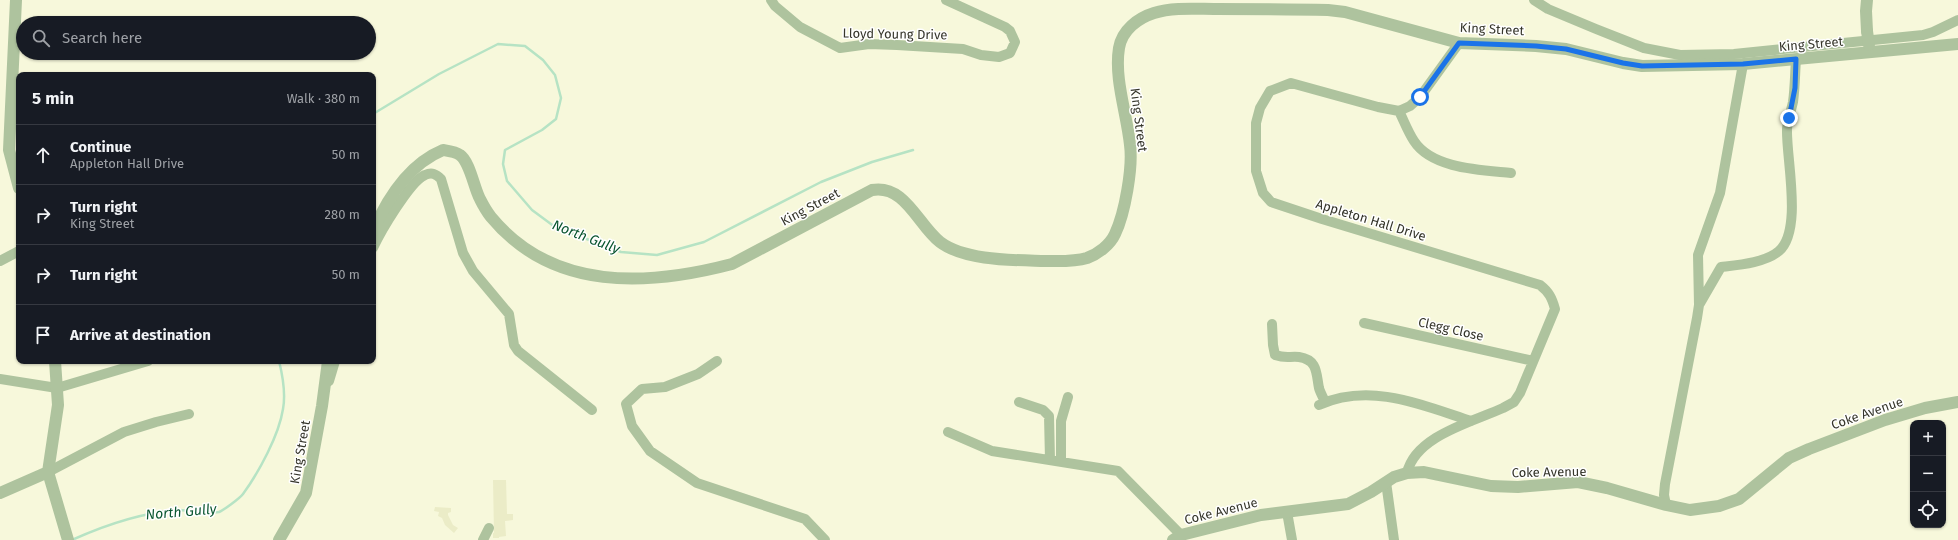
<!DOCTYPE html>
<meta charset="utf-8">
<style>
:root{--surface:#171b24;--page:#20242c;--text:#f1f3f6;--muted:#9ea1a6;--line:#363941}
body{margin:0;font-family:"Fira Sans",sans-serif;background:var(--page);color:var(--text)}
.controls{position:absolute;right:12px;bottom:12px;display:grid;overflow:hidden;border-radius:8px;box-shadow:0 1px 3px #0004}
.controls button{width:36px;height:36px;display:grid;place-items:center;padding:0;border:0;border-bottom:1px solid var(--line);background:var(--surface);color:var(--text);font:20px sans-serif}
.stop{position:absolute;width:12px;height:12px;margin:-9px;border:3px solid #1a73e8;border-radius:50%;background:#fff}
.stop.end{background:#1a73e8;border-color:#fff;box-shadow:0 1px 4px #0008}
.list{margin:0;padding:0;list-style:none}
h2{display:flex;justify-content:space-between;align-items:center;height:52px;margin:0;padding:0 16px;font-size:17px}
h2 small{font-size:13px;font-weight:400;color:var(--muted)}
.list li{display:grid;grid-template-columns:26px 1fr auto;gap:12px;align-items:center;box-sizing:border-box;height:60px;padding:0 16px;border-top:1px solid var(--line)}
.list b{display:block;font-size:15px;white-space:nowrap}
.list p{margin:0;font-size:13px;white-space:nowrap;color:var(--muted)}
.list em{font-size:13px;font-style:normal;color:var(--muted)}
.icon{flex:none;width:22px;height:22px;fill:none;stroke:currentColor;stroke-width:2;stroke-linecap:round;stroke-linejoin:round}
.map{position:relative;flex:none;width:1958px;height:540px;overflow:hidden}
.search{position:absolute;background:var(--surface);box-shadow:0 1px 3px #0004;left:16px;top:16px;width:360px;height:44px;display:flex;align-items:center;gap:10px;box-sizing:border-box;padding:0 14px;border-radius:22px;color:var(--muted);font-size:15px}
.panel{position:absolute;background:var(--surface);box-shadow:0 1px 3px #0004;left:16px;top:72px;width:360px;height:292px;border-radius:8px}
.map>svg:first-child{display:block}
.built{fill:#ebecc7}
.green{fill:#eac5a6}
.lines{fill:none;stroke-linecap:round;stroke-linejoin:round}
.stream{stroke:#b6e3c4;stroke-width:2.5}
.minor{stroke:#aec39e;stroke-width:10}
.tertiary{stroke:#aec39e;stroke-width:12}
.tertiary-bridge{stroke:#aec39e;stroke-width:12}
.route{stroke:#1a73e8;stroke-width:5}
.labels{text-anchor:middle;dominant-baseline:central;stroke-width:3;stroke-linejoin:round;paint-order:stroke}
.street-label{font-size:13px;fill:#36362b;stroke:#fff}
.water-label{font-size:14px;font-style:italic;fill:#09552f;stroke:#fff}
</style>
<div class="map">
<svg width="1958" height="540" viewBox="0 0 1958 540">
<rect width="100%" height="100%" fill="#f7f8db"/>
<!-- built -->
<path class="built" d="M493,480H506L507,514H513V520L505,521L506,536L499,537V538H493V533H494Z
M435,507L451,508V512L448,513V515L453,525L458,528L454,533L445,525L442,518L438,516L439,512L434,511Z"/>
<!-- green -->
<path class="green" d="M51,16L97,19V23H50Z"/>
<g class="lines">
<!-- stream -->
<path class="stream" d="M373,114L439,74L498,44L525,46L543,60L555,75L561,98L556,119L542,130L505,150L503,164L507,181L532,210L555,227L621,252L657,255L704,242L821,182L872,162L913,150
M72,540C105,525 141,513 177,510C187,510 211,514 219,512C224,510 240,498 243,494C259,472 279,435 283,409C286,393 283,377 279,361"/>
<!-- minor -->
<path class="minor" d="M771,0L775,6L800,27L840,48L869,44L897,45L963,49L981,55L999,57L1010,53L1015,42L1010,31L1005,27L946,0
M1534,0L1548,9L1596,29L1644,48L1680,55L1734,54L1923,35L1933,32L1958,20
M1399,111C1404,121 1408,132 1414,141C1432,169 1482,170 1511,173
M373,248C380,233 410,181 425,175C432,172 436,174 441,179L463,253L473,271L509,314L514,345L518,351L592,410
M0,261L19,251
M1699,305L1721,267C1738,265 1765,263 1779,251C1803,230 1786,158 1787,129C1788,119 1791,111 1793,102C1795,88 1795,73 1796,59
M1364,323L1533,361
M1272,324L1273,345L1275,355C1287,359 1289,356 1299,357C1318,360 1316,373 1319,388C1320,392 1323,397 1325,402
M717,361L698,374L665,387L642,389L626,404L632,426L650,451L697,483L805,519L825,540
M0,379L57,388L148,361
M329,381L335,361
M1019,402L1043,410L1049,416L1050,460
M1319,405C1370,382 1422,405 1471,421
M948,432L992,451L1118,471L1181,535
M1061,462V421L1068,397
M48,472L124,432L156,422L189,414
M1407,473C1415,436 1472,422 1503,408L1514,402L1520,393L1555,309C1552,298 1549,292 1540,285L1322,219L1271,202L1263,193L1256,171V123L1260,108L1270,91L1291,83L1378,107L1399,111L1410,106L1420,97L1459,43
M1386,482L1394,540
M1666,505L1664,495L1665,484L1697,318L1699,305L1698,255L1720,193L1743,64
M1287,512L1292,540
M483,540L489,528"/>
<!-- tertiary -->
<path class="tertiary" d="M16,0L9,150L19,188
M1867,31L1866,11L1867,0
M373,231C387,199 409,164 443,150C449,151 456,152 460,155C470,162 474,188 480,199C483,205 487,212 491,217C553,292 648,286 732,264L872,190C905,184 918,225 940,242C965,261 1015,260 1045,261C1059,261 1074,262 1087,258C1098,254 1110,245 1115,234C1125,213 1133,167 1130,145C1127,114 1114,79 1119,48C1122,30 1138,18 1154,13C1173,7 1196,9 1216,9C1254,9 1291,9 1328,10L1345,12L1459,43L1536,46L1566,49L1623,63L1642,66L1743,64L1958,44
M55,361L58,405L48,472L68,540
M0,493L48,472
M279,540L306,493L322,406L328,361
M1173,540L1181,535L1261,515L1348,504L1371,492L1394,477L1407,473L1424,472L1491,486L1518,487L1578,482L1607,488L1666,505L1690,510L1719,506L1739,499L1789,458L1809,449L1885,420L1925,408L1958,402"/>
<!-- tertiary-bridge -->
<path class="tertiary-bridge" d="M1867,31L1869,45"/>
</g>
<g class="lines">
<!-- route -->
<path class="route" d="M1420,97L1459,43L1536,46L1566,49L1623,63L1642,66L1743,64L1796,59L1795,88L1789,118"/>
</g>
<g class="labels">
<!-- street labels -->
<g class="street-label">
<text transform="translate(1492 29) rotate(3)">King Street</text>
<text transform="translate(895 34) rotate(1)">Lloyd Young Drive</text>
<text transform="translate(1811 44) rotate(-5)">King Street</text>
<text transform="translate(1139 120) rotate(83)">King Street</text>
<text transform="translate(810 207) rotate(-28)">King Street</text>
<text transform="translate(1371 220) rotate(17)">Appleton Hall Drive</text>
<text transform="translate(1451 329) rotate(13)">Clegg Close</text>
<text transform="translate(1867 413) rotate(-19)">Coke Avenue</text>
<text transform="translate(300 452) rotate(-80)">King Street</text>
<text transform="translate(1549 472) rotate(-1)">Coke Avenue</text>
<text transform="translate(1221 511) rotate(-14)">Coke Avenue</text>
</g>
<!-- water labels -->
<g class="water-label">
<text transform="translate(586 237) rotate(21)">North Gully</text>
<text transform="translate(181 512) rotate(-5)">North Gully</text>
</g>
</g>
</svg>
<div class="controls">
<button>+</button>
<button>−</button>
<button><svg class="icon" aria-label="locate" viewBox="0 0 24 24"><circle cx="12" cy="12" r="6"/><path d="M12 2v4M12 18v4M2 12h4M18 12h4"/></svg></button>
</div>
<div class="stop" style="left:1420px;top:97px"></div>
<div class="stop end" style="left:1789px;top:118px"></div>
<div class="search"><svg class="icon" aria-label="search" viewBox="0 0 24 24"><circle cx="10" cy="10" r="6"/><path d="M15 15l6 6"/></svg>Search here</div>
<section class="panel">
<h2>5 min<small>Walk · 380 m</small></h2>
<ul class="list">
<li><svg class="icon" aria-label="ahead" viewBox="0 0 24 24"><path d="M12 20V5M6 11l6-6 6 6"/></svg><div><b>Continue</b><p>Appleton Hall Drive</p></div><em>50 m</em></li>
<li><svg class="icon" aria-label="right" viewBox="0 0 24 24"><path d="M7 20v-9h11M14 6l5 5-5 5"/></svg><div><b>Turn right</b><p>King Street</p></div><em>280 m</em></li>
<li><svg class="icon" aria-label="right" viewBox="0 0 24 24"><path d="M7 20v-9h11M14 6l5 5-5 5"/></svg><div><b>Turn right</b></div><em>50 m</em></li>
<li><svg class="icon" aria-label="arrive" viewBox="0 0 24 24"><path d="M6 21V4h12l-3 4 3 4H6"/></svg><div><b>Arrive at destination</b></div></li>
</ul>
</section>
</div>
